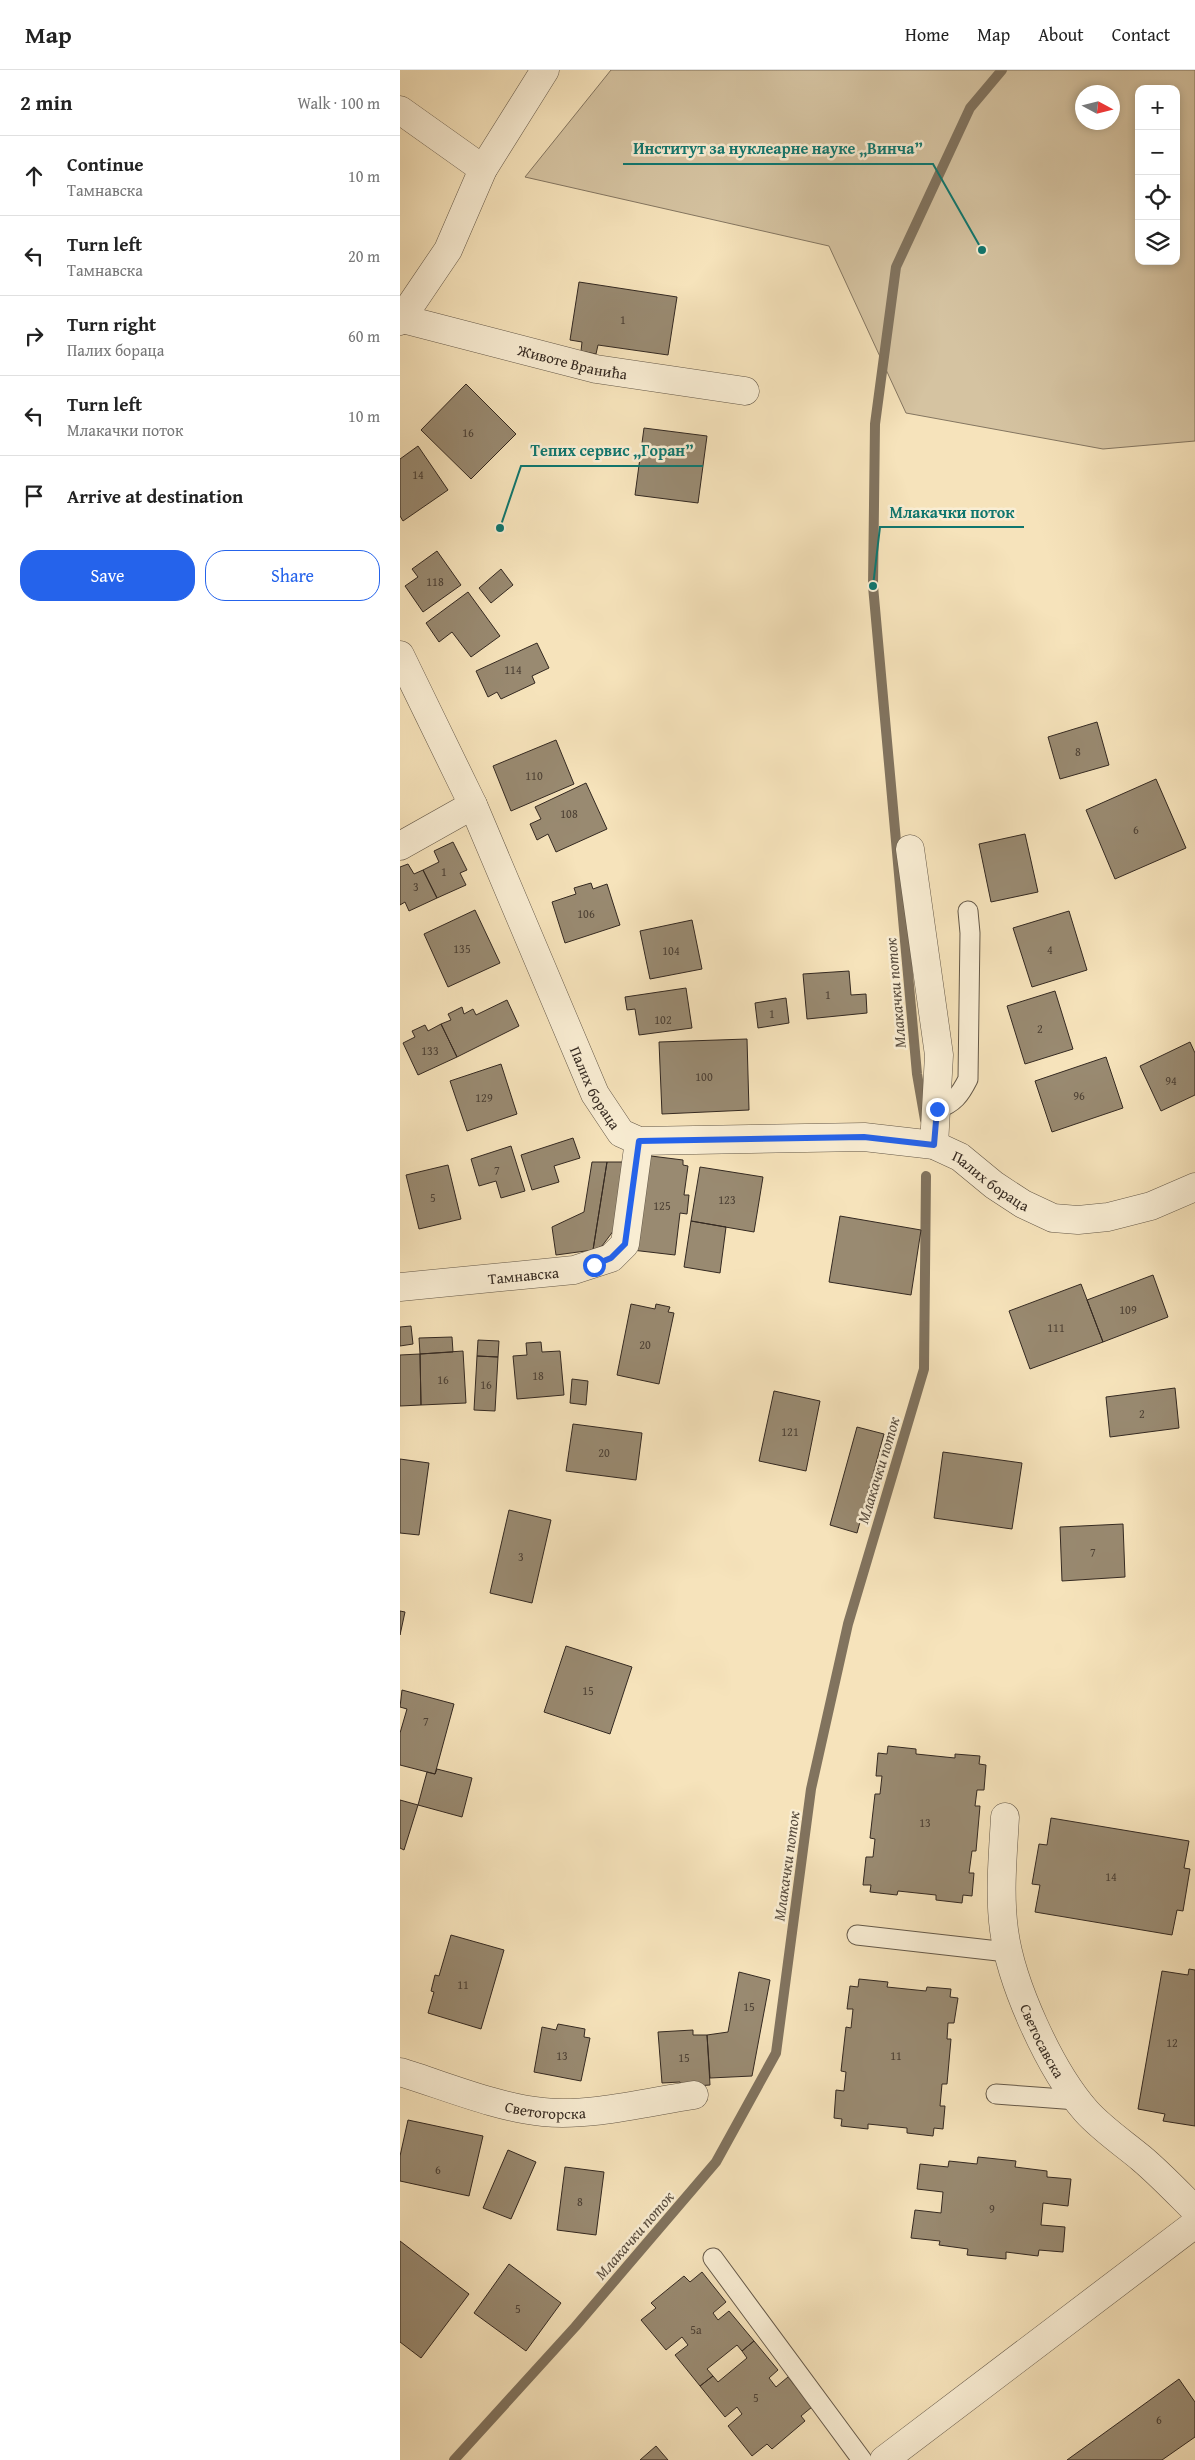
<!DOCTYPE html>
<meta charset="utf-8">
<style>
:root{--surface:#fff;--page:#f2f2f2;--text:#222;--muted:#767676;--line:#e0e0e0;--accent:#2563eb}
body{margin:0;font-family:"Gentium Book Plus",serif;background:var(--page);color:var(--text)}
.controls{position:absolute;right:15px;top:15px;display:grid;overflow:hidden;border-radius:10px;box-shadow:0 2px 8px #0003}
.controls button{width:45px;height:45px;display:grid;place-items:center;padding:0;border:0;border-bottom:1px solid var(--line);background:var(--surface);color:var(--text);font:25px sans-serif}
.compass{position:absolute;left:675px;top:15px;width:45px;height:45px;border-radius:50%;background:var(--surface);box-shadow:0 2px 8px #0003;rotate:97deg}
.stop{position:absolute;width:15px;height:15px;margin:-11px;border:4px solid #2563eb;border-radius:50%;background:#fff}
.stop.end{background:#2563eb;border-color:#fff;box-shadow:0 1px 5px #0008}
.list{margin:0;padding:0;list-style:none}
h2{display:flex;justify-content:space-between;align-items:center;height:65px;margin:0;padding:0 20px;font-size:21px}
h2 small{font-size:16px;font-weight:400;color:var(--muted)}
.list li{display:grid;grid-template-columns:32px 1fr auto;gap:15px;align-items:center;box-sizing:border-box;height:80px;padding:0 20px;border-top:1px solid var(--line)}
.list b{display:block;font-size:19px;white-space:nowrap}
.list p{margin:0;font-size:16px;white-space:nowrap;color:var(--muted)}
.list em{font-size:16px;font-style:normal;color:var(--muted)}
.actions{display:flex;gap:10px;padding:15px 20px}
.actions a{flex:1;padding:11px 0;border:1px solid var(--accent);border-radius:20px;text-align:center;font-size:18px;color:var(--accent)}
.actions .main{background:var(--accent);color:#fff}
.icon{flex:none;width:28px;height:28px;fill:none;stroke:currentColor;stroke-width:2;stroke-linecap:round;stroke-linejoin:round}
.map{position:relative;flex:none;width:795px;height:2390px;overflow:hidden}
header{display:flex;align-items:center;gap:30px;box-sizing:border-box;height:70px;padding:0 25px;background:var(--surface);border-bottom:1px solid var(--line)}
header strong{font-size:24px}
nav{display:flex;gap:28px;margin-inline-start:auto;font-size:18px}
main{display:flex}
aside{flex:1;background:var(--surface)}
.map>svg:first-child{display:block}
.green{fill:#d5c3a1;stroke:#847661;fill-rule:evenodd}
.lines{fill:none;stroke-linecap:round;stroke-linejoin:round}
.stream{stroke:#81735e;stroke-width:10}
.building{fill:#998a71;stroke:#342921}
.service-casing{stroke:#645848;stroke-width:21}
.minor-casing{stroke:#645848;stroke-width:29}
.service{stroke:#f9edd3;stroke-width:19}
.minor{stroke:#f9edd3;stroke-width:28}
.route{stroke:#2563eb;stroke-width:6}
.labels{text-anchor:middle;dominant-baseline:central;stroke-width:5;stroke-linejoin:round;paint-order:stroke}
.number-label{font-size:12px;fill:#4d4135}
.street-label{font-size:15px;fill:#342921;stroke:#f9edd3}
.water-label{font-size:16px;font-style:italic;fill:#5a4e40;stroke:#f9edd3}
.leader{fill:none;stroke:#0f766e;stroke-width:2}
.callout-dot{fill:#0f766e;stroke:#f9edd3;stroke-width:2}
.callout-label{font-size:16px;text-anchor:middle;font-weight:bold;fill:#0f766e;stroke:#f9edd3;stroke-width:5;stroke-linejoin:round;paint-order:stroke}
</style>
<header>
<strong>Map</strong>
<nav><a>Home</a><a>Map</a><a>About</a><a>Contact</a></nav>
</header>
<main>
<aside>
<h2>2 min<small>Walk · 100 m</small></h2>
<ul class="list">
<li><svg class="icon" aria-label="ahead" viewBox="0 0 24 24"><path d="M12 20V5M6 11l6-6 6 6"/></svg><div><b>Continue</b><p>Тамнавска</p></div><em>10 m</em></li>
<li><svg class="icon" aria-label="left" viewBox="0 0 24 24"><path d="M17 20v-9H6M10 6l-5 5 5 5"/></svg><div><b>Turn left</b><p>Тамнавска</p></div><em>20 m</em></li>
<li><svg class="icon" aria-label="right" viewBox="0 0 24 24"><path d="M7 20v-9h11M14 6l5 5-5 5"/></svg><div><b>Turn right</b><p>Палих бораца</p></div><em>60 m</em></li>
<li><svg class="icon" aria-label="left" viewBox="0 0 24 24"><path d="M17 20v-9H6M10 6l-5 5 5 5"/></svg><div><b>Turn left</b><p>Млакачки поток</p></div><em>10 m</em></li>
<li><svg class="icon" aria-label="arrive" viewBox="0 0 24 24"><path d="M6 21V4h12l-3 4 3 4H6"/></svg><div><b>Arrive at destination</b></div></li>
</ul>
<div class="actions"><a class="main">Save</a><a>Share</a></div>
</aside>
<div class="map">
<svg width="795" height="2390" viewBox="0 0 795 2390">
<rect width="100%" height="100%" fill="#f6e3bb"/>
<filter id="stains"><feTurbulence type="fractalNoise" baseFrequency=".004" numOctaves="4"/><feColorMatrix values="0 0 0 0 .2 0 0 0 0 .09 0 0 0 0 .02 0 0 0 .5 -.17"/></filter>
<radialGradient id="worn" r=".72"><stop offset=".6" stop-color="#630" stop-opacity="0"/><stop offset="1" stop-color="#630" stop-opacity=".3"/></radialGradient>
<!-- green -->
<path class="green" d="M211,0H795V371L703,379L506,343L429,176L125,107ZM739,19H776V191H739ZM682,22H712V52H682Z"/>
<g class="lines">
<!-- stream -->
<path class="stream" d="M525,1050L517,1004L473,516L475,354L496,197L570,38L602,0
M54,2390L175,2257L316,2092L376,1983L411,1719L448,1554L524,1299L526,1106"/>
</g>
<!-- building -->
<path class="building" d="M179,212L277,227L268,285L198,275L196,284L181,281L182,272L170,270Z
M66,314L116,364L71,409L21,360Z
M244,358L307,366L298,433L235,425Z
M18,376L48,420L3,451L0,446V389Z
M37,481L61,515L23,542L5,516L18,507L12,499Z
M101,499L113,515L91,533L79,518Z
M68,522L100,566L71,587L52,562L39,572L26,553Z
M137,573L149,598L132,606L135,613L101,629L97,622L88,627L76,601Z
M697,652L709,695L660,709L648,667Z
M156,670L174,714L111,741L93,696Z
M756,709L786,778L715,809L686,740Z
M186,713L207,759L156,782L148,764L137,770L130,754L141,749L135,737Z
M625,764L638,822L591,832L579,774Z
M53,772L67,800L60,803L66,815L37,828L23,800L39,792L34,781Z
M8,794L14,804L23,800L37,828L9,841L5,832L0,835V797Z
M191,813L193,819L207,814L220,855L165,873L152,832L176,824L174,818Z
M75,840L100,893L48,917L24,864Z
M669,841L687,900L632,917L613,858Z
M292,850L302,899L250,909L240,861Z
M449,901L451,925L466,924L467,943L407,949L403,904Z
M286,918L292,958L239,965L235,939L227,940L225,927Z
M655,921L673,979L625,994L607,936Z
M386,928L389,953L358,958L355,933Z
M107,930L119,956L57,987L41,954L51,950L48,944L62,937L64,944L73,939L76,945Z
M41,954L57,987L18,1005L3,973L15,967L12,961L25,955L28,961Z
M347,969L349,1040L262,1044L259,972Z
M790,972L795,983V1025L761,1041L740,996Z
M706,987L723,1038L652,1062L635,1011Z
M101,994L117,1044L67,1061L50,1011Z
M173,1068L180,1088L154,1096L159,1112L132,1120L121,1085Z
M111,1076L125,1121L101,1128L96,1111L79,1116L71,1089Z
M243,1085L283,1090V1095L288,1096L284,1125H289L287,1144L280,1143L275,1185L232,1180Z
M192,1092H207L193,1180L156,1185L152,1157L184,1142Z
M207,1092H226L214,1160L202,1176L193,1180Z
M48,1095L61,1149L19,1159L6,1105Z
M300,1097L363,1107L354,1162L291,1151Z
M440,1146L521,1160L511,1225L429,1212Z
M291,1151L326,1157L320,1203L284,1197Z
M753,1205L768,1247L703,1272L687,1230Z
M681,1214L703,1272L630,1299L609,1241Z
M231,1234L255,1239L256,1234L270,1237L268,1242L274,1243L259,1314L217,1305Z
M11,1256L13,1274L0,1276V1257Z
M52,1267L53,1282L20,1284L19,1268Z
M78,1270L99,1271L98,1287L77,1286Z
M141,1272L142,1282L160,1281L164,1325L117,1329L113,1286L127,1285L126,1273Z
M63,1281L66,1333L21,1335L20,1284Z
M20,1284L21,1335L0,1336V1285Z
M77,1286L98,1287L95,1341L74,1340Z
M172,1309L188,1311L186,1335L170,1333Z
M775,1318L779,1358L710,1367L706,1327Z
M374,1321L420,1331L406,1401L359,1391Z
M173,1354L242,1363L236,1410L166,1401Z
M457,1357L484,1364L457,1463L430,1455Z
M543,1382L622,1393L612,1459L534,1448Z
M0,1389L29,1393L19,1465L0,1463Z
M109,1440L151,1450L132,1533L90,1523Z
M723,1454L725,1507L662,1511L660,1457Z
M0,1541L5,1542L0,1565Z
M166,1576L232,1597L210,1664L144,1642Z
M2,1620L54,1634L35,1704L0,1695V1663L7,1639L0,1637Z
M488,1676L516,1679V1684L555,1688V1684L580,1686L579,1694L586,1695L584,1720H577L575,1736H580L576,1781H572L569,1803H574L572,1826L563,1825L562,1833L536,1830V1825L498,1821L497,1825L470,1822L471,1815H463L466,1787H473L475,1769L470,1768L475,1724H480L482,1706H476L478,1683L487,1684Z
M37,1699L72,1708L62,1747L18,1735L27,1702L35,1704Z
M0,1730L18,1735L4,1780L0,1778Z
M651,1748L789,1771L784,1798L790,1799L783,1841L777,1840L772,1865L635,1842L640,1815L632,1814L639,1774L647,1775Z
M51,1865L104,1880L81,1959L28,1943L34,1922L31,1921L35,1905L39,1906Z
M789,1899L795,1900V2056L763,2051L765,2044L738,2039L762,1901L788,1905Z
M339,1902L370,1910L352,2006L310,2008L307,1965L328,1962Z
M459,1909L488,1912L487,1917L526,1921L527,1917L551,1919L550,1927L558,1928L554,1953H548L547,1969H551L547,2014H542L540,2036H545L543,2059L534,2058L533,2066L507,2063V2058L468,2054V2059L441,2056L442,2049L434,2048L436,2020L444,2021L446,2002L441,2001L446,1957L451,1958L453,1939H447L450,1916L458,1917Z
M158,1954L185,1959L184,1967L190,1968L181,2011L134,2002L142,1957L156,1960Z
M293,1960V1965H307L310,2015L281,2017L280,2012L262,2013L258,1962Z
M8,2050L83,2066L69,2126L0,2111V2086Z
M108,2080L136,2092L111,2149L83,2138Z
M578,2087L616,2091L615,2097L647,2101V2107L671,2109L668,2136L643,2133L641,2155L665,2157L663,2182L639,2180L638,2186L606,2182V2189L567,2185L568,2179L539,2175L540,2171L511,2168L515,2140L541,2143L543,2122L517,2119L520,2094L548,2097L549,2091L577,2094Z
M165,2097L204,2102L196,2165L157,2160Z
M0,2171L69,2224L21,2288L0,2272Z
M109,2194L161,2233L126,2281L74,2243Z
M302,2202L326,2232L313,2243L318,2250L329,2241L354,2271L342,2281L337,2275L307,2299L313,2306L300,2316L275,2285L288,2275L282,2267L266,2280L241,2250L256,2238L251,2233L284,2206L290,2212Z
M354,2271L378,2300L369,2308L376,2317L388,2307L412,2337L401,2346L405,2351L372,2379L367,2374L352,2386L328,2356L342,2344L337,2337L325,2347L300,2316L313,2306L318,2312L347,2288L342,2281Z
M779,2309L795,2332V2367L762,2390H667Z
M256,2376L268,2390H240Z"/>
<g class="lines">
<defs>
<path id="service" d="M537,1039C554,1033 560,1025 568,1009L570,863L568,841
M457,1865L607,1882
M596,2024L677,2030
M313,2188L462,2390"/>
<g id="minor">
<path d="M0,40L83,99"/>
<path id="s1" d="M3,249L196,299L345,321"/>
<path d="M0,251L48,180L83,99L145,0"/>
<path id="s2" d="M0,585L73,735L195,1024L221,1063L239,1071L464,1067L534,1075L560,1087L594,1115L623,1134L653,1148L678,1150L708,1147L751,1136L795,1117"/>
<path d="M0,776L73,735"/>
<path d="M510,779L539,985L534,1075"/>
<path id="s3" d="M0,1217L174,1200L211,1188L225,1174L239,1071"/>
<path id="s4" d="M605,1747C603,1784 599,1823 604,1860C611,1914 650,2000 686,2041C701,2058 723,2073 741,2088C760,2104 777,2122 795,2140"/>
<path id="s5" d="M0,2002C43,2015 98,2038 143,2042C189,2047 248,2032 294,2025"/>
<path d="M484,2390L795,2154"/>
</g>
</defs>
<!-- service casing -->
<use href="#service" class="service-casing"/>
<!-- minor casing -->
<use href="#minor" class="minor-casing"/>
<!-- service -->
<use href="#service" class="service"/>
<!-- minor -->
<use href="#minor" class="minor"/>
</g>
<g class="lines">
<!-- route -->
<path class="route" d="M194,1195L211,1188L225,1174L239,1071L464,1067L534,1075L537,1039"/>
</g>
<g class="labels">
<!-- number labels -->
<g class="number-label">
<text x="223" y="249">1</text>
<text x="68" y="362">16</text>
<text x="18" y="404">14</text>
<text x="35" y="511">118</text>
<text x="113" y="599">114</text>
<text x="678" y="681">8</text>
<text x="134" y="705">110</text>
<text x="169" y="743">108</text>
<text x="736" y="759">6</text>
<text x="44" y="801">1</text>
<text x="16" y="816">3</text>
<text x="186" y="843">106</text>
<text x="62" y="878">135</text>
<text x="650" y="879">4</text>
<text x="271" y="880">104</text>
<text x="428" y="924">1</text>
<text x="372" y="943">1</text>
<text x="263" y="949">102</text>
<text x="640" y="958">2</text>
<text x="30" y="980">133</text>
<text x="304" y="1006">100</text>
<text x="771" y="1010">94</text>
<text x="679" y="1025">96</text>
<text x="84" y="1027">129</text>
<text x="97" y="1100">7</text>
<text x="33" y="1127">5</text>
<text x="327" y="1129">123</text>
<text x="262" y="1135">125</text>
<text x="728" y="1239">109</text>
<text x="656" y="1257">111</text>
<text x="245" y="1274">20</text>
<text x="138" y="1305">18</text>
<text x="43" y="1309">16</text>
<text x="86" y="1314">16</text>
<text x="742" y="1343">2</text>
<text x="390" y="1361">121</text>
<text x="204" y="1382">20</text>
<text x="693" y="1482">7</text>
<text x="121" y="1486">3</text>
<text x="188" y="1620">15</text>
<text x="26" y="1651">7</text>
<text x="525" y="1752">13</text>
<text x="711" y="1806">14</text>
<text x="63" y="1914">11</text>
<text x="349" y="1936">15</text>
<text x="772" y="1972">12</text>
<text x="162" y="1985">13</text>
<text x="496" y="1985">11</text>
<text x="284" y="1987">15</text>
<text x="38" y="2099">6</text>
<text x="180" y="2131">8</text>
<text x="592" y="2138">9</text>
<text x="118" y="2238">5</text>
<text x="296" y="2259">5a</text>
<text x="356" y="2327">5</text>
<text x="759" y="2349">6</text>
</g>
<!-- street labels -->
<g class="street-label">
<text stroke="none"><textPath href="#s1" startOffset="175">Животе Вранића</textPath></text>
<text stroke="none"><textPath href="#s2" startOffset="475">Палих бораца</textPath></text>
<text stroke="none"><textPath href="#s2" startOffset="910">Палих бораца</textPath></text>
<text stroke="none"><textPath href="#s3" startOffset="124">Тамнавска</textPath></text>
<text stroke="none"><textPath href="#s4" startOffset="231">Светосавска</textPath></text>
<text stroke="none"><textPath href="#s5" startOffset="151">Светогорска</textPath></text>
</g>
<!-- water labels -->
<g class="water-label">
<text transform="translate(495 923) rotate(-95)">Млакачки поток</text>
<text transform="translate(478 1400) rotate(-73)">Млакачки поток</text>
<text transform="translate(386 1796) rotate(-82)">Млакачки поток</text>
<text transform="translate(234 2165) rotate(-49)">Млакачки поток</text>
</g>
</g>
<!-- callouts -->
<path class="leader" d="M582 180L533 94H223M100 458L121 396H303M473 516L480 457H624"/>
<g class="callout-dot">
<circle cx="582" cy="180" r="5"/>
<circle cx="100" cy="458" r="5"/>
<circle cx="473" cy="516" r="5"/>
</g>
<g class="callout-label">
<text x="378" y="84">Институт за нуклеарне науке „Винча”</text>
<text x="212" y="386">Тепих сервис „Горан”</text>
<text x="552" y="448">Млакачки поток</text>
</g>
<rect width="100%" height="100%" filter="url(#stains)"/>
<rect width="100%" height="100%" fill="url(#worn)"/>
</svg>
<div class="controls">
<button>+</button>
<button>−</button>
<button><svg class="icon" aria-label="locate" viewBox="0 0 24 24"><circle cx="12" cy="12" r="6"/><path d="M12 2v4M12 18v4M2 12h4M18 12h4"/></svg></button>
<button><svg class="icon" aria-label="layers" viewBox="0 0 24 24"><path d="M12 4l9 5-9 5-9-5zM3 14l9 5 9-5"/></svg></button>
</div>
<svg class="compass" viewBox="-18 -18 36 36"><path d="M0-13l5 13h-10z" fill="#e53935"/><path d="M0 13l5-13h-10z" fill="#767676"/></svg>
<div class="stop" style="left:194px;top:1195px"></div>
<div class="stop end" style="left:537px;top:1039px"></div>
</div>
</main>
